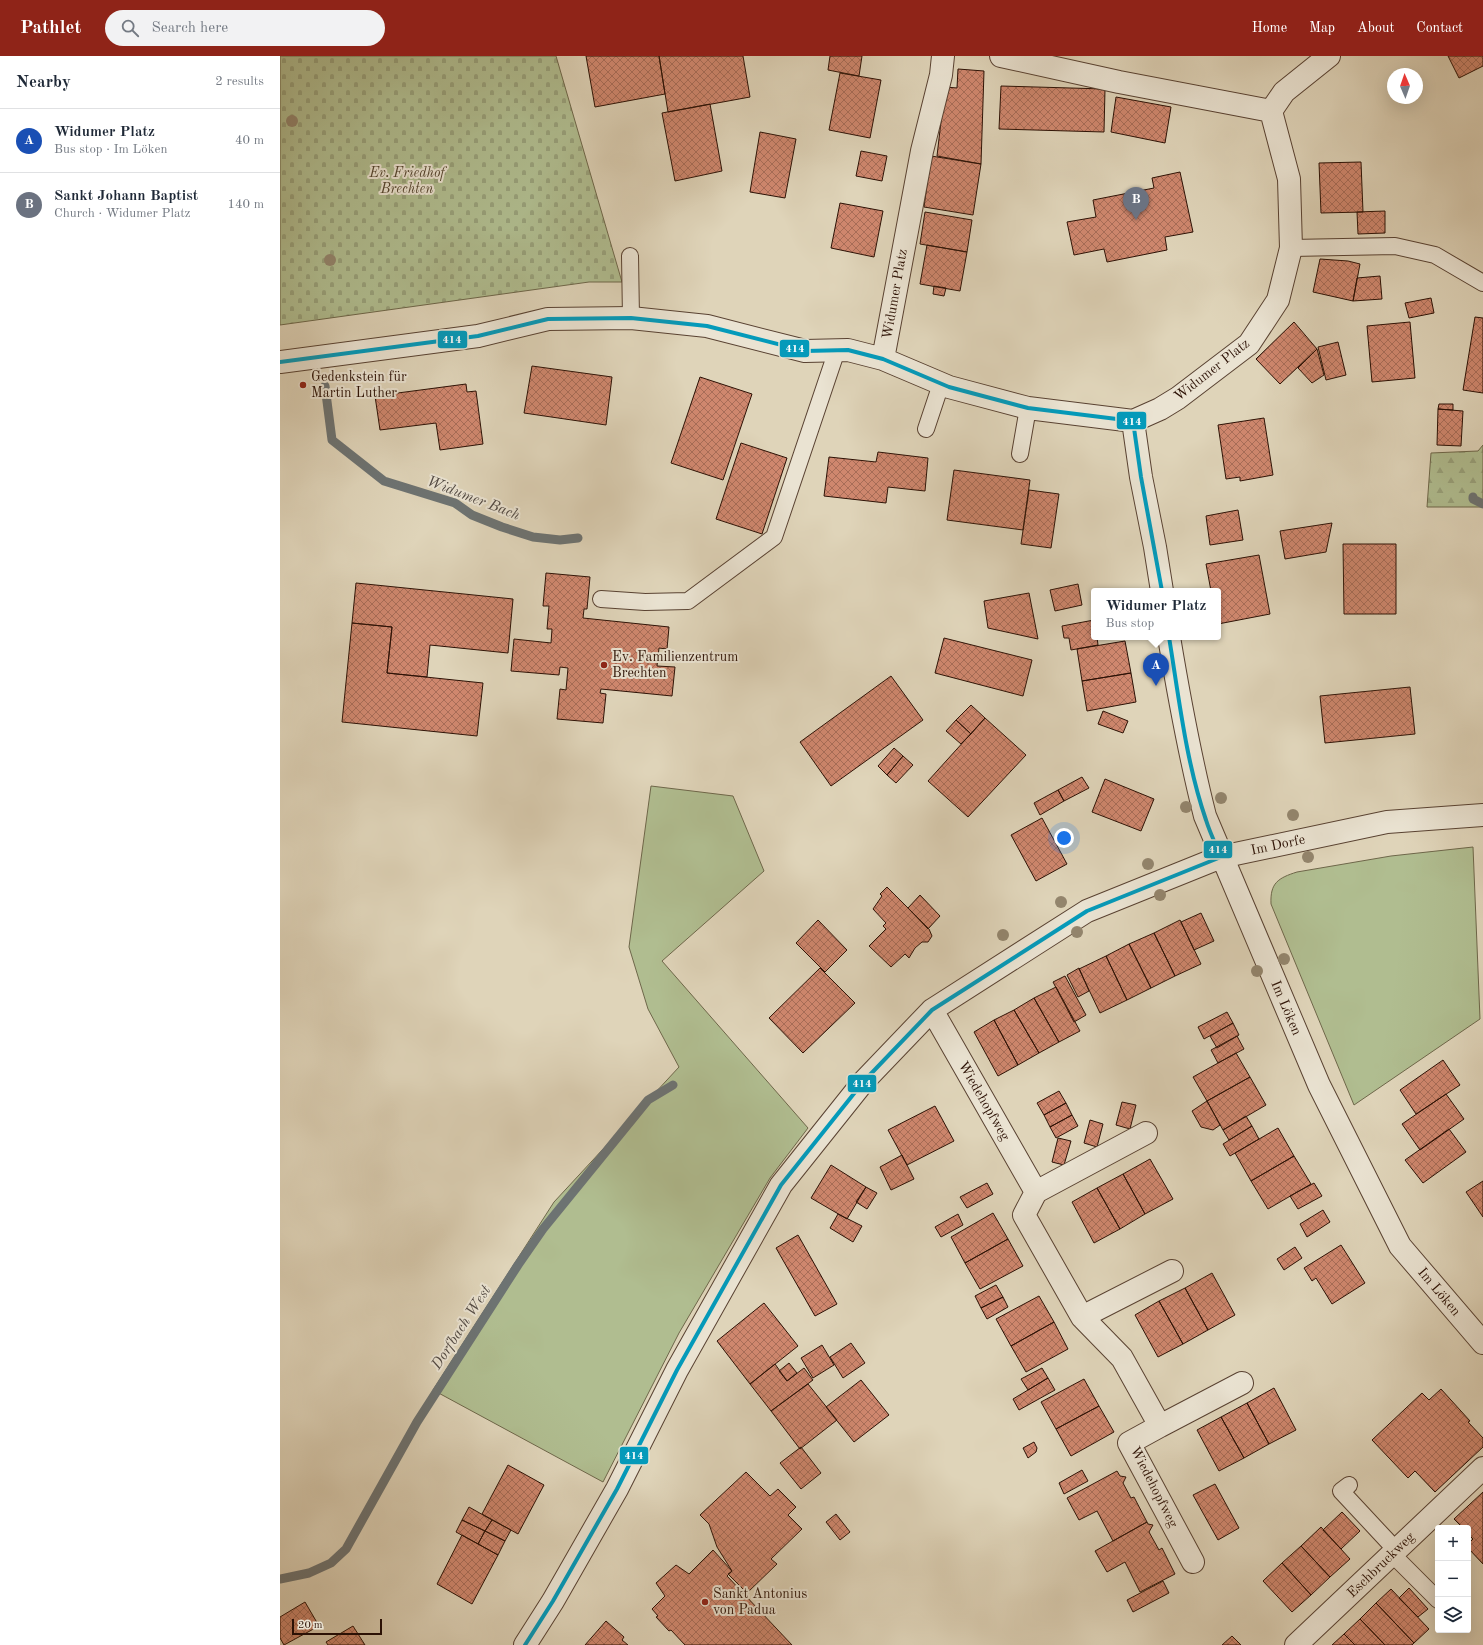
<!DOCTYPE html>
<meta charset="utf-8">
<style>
:root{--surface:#fff;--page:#f2f2f3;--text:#1f2937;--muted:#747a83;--line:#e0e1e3;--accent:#8f2418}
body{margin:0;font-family:"Old Standard TT",serif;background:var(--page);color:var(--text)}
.controls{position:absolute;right:12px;bottom:12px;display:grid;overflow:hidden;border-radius:4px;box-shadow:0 4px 16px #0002}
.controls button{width:36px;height:36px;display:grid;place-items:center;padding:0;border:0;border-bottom:1px solid var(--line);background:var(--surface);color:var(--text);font:20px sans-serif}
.compass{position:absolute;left:1107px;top:12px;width:36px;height:36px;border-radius:50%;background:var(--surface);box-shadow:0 4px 16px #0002;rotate:358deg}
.scale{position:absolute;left:12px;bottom:10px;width:90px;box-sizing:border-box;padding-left:4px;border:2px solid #2c1105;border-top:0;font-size:11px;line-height:14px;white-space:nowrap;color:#2c1105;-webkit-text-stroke:3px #eae3d2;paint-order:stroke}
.you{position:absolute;left:784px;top:782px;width:14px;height:14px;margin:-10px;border:3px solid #fff;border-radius:50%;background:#1a73e8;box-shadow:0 0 0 6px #1a73e833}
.badge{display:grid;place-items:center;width:26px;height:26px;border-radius:50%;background:var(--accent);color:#fff;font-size:13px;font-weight:700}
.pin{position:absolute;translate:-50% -33px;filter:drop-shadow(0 1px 2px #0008)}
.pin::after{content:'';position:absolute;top:21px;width:14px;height:12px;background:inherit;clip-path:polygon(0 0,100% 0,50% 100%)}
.popup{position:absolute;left:811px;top:532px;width:130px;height:52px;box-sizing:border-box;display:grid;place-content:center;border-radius:4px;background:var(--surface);filter:drop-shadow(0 1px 3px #0005);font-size:13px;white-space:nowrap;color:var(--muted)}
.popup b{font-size:15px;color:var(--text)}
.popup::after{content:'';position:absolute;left:50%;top:100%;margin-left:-8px;border:8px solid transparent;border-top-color:var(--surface)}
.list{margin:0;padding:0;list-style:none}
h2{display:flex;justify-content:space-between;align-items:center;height:52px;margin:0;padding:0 16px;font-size:17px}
h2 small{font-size:13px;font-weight:400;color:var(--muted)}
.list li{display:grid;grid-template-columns:26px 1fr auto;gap:12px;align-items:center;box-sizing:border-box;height:64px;padding:0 16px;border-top:1px solid var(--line)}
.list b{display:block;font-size:15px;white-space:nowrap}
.list p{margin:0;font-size:13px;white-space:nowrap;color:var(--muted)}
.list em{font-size:13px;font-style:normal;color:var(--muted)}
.icon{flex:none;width:22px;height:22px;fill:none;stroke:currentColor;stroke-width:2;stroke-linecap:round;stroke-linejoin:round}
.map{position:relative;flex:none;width:1203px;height:1589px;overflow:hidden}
header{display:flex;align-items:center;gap:24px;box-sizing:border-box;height:56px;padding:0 20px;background:var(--accent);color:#fff}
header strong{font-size:19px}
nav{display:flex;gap:22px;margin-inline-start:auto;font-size:14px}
.search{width:280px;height:36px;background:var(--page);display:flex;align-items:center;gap:10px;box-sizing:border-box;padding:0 14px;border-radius:22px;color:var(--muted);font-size:15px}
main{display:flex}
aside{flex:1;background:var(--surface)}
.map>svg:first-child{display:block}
.green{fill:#b0bd90;stroke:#6e674a}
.forest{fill:url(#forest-firs);stroke:#6e674a}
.cemetery{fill:url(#cemetery-stones);stroke:#6e674a}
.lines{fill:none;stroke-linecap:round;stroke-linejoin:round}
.stream{stroke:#6d7372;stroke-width:9}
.building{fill:url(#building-cross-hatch);stroke:#2c1105}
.lane-casing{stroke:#594232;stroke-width:18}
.street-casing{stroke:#594232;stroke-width:24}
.lane{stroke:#eae3d2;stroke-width:16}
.street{stroke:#eae3d2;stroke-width:22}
.bus-1-casing{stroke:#eae3d2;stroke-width:7}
.bus-1{stroke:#049aba;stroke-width:4}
.tree{fill:#93856d}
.poi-dot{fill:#8f2418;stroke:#eae3d2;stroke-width:1.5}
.labels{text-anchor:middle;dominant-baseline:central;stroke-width:4;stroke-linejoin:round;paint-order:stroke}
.park-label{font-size:14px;font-style:italic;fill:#54452f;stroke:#eae3d2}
.street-label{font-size:14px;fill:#2c1105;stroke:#eae3d2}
.poi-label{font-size:14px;fill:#2c1105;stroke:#eae3d2;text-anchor:start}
.water-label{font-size:15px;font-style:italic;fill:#524a44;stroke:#eae3d2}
.line-badge{stroke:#eae3d2;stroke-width:1.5}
.badge-label{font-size:11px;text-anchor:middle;font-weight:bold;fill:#fff}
</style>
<header>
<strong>Pathlet</strong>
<div class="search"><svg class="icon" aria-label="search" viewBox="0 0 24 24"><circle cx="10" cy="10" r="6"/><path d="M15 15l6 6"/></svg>Search here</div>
<nav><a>Home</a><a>Map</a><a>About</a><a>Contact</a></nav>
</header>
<main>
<aside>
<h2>Nearby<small>2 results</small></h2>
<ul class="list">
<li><span class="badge" style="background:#1a4fb4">A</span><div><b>Widumer Platz</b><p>Bus stop · Im Löken</p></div><em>40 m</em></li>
<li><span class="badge" style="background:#6b7280">B</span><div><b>Sankt Johann Baptist</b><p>Church · Widumer Platz</p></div><em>140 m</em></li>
</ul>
</aside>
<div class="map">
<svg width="1203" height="1589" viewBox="0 0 1203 1589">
<defs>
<pattern id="forest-firs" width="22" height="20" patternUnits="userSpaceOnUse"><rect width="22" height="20" fill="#b0bd90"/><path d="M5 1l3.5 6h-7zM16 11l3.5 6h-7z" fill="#98a17b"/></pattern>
<pattern id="cemetery-stones" width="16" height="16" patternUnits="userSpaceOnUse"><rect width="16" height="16" fill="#b0bd90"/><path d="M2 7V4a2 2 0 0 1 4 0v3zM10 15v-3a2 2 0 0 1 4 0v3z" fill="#98a17b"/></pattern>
<pattern id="building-cross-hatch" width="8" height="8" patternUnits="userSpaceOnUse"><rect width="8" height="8" fill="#cf876e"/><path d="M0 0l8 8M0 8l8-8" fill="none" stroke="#a86d58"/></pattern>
</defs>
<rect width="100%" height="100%" fill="#dfd4b9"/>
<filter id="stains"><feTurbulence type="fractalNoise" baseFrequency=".005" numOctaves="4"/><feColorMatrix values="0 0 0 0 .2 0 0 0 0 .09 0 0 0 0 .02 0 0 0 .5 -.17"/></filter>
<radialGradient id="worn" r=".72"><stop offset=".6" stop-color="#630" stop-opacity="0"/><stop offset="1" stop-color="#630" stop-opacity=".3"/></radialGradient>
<!-- green -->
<path class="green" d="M371,730L453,740L484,815L382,905L528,1072L490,1122L399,1277L323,1426L153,1334L274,1146L399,1011L368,953L349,891Z
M1193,791L1200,963L1074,1049L991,848C990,827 998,822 1017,816L1111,800Z"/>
<!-- forest -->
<path class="forest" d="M1203,389V451H1147L1151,397L1198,395Z"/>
<!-- cemetery -->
<path class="cemetery" d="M0,0H276L342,226H309L0,269Z"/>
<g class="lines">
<!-- stream -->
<path class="stream" d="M45,330L52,384L104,425L175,447L192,459L222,471L253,481L280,484L298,482
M1193,441V443L1203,448
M0,1523L29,1517L51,1507L66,1493L137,1366L238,1209L263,1173L368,1044L393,1029"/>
</g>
<!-- building -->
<path class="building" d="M306,0H379L385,38L315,51Z
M379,0H463L470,41L388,56Z
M550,0H582L579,20L548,14Z
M1168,0H1203V10L1179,22Z
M678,13L704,15L701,108L657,100L665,31L677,32Z
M560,17L601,24L590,82L549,74Z
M721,30L825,33L824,76L719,73Z
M836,41L891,51L885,87L831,76Z
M430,48L442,115L395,125L382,57Z
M480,76L516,83L505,142L470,136Z
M581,95L607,100L602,125L576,120Z
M651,100L701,108L693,159L644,151Z
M1081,106L1083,156L1041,157L1039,107Z
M900,116L913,176L885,181L887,194L827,206L824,193L794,199L787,166L816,161L813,144L874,132L872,122Z
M560,147L603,155L594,201L551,192Z
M1105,155V177L1078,178L1077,156Z
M645,156L692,164L687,196L640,188Z
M647,189L687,196L680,235L640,228Z
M1040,203L1068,205L1080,208L1073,245L1033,236Z
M1100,220L1102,243L1073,245L1077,222Z
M654,230L666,232L664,240L653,238Z
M1151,242L1154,257L1129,262L1125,247Z
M1195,261L1203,262V337L1183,334Z
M1014,266L1037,293L1000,328L976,303Z
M1130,266L1135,322L1092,326L1087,270Z
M1058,286L1066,319L1046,324L1038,291Z
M1037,293L1044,319L1032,327L1018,312Z
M252,310L332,321L326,369L244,357Z
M420,321L472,338L443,424L391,407Z
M186,328L187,336L196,335L203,388L160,394L156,367L100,374L95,340Z
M1159,348H1173V354L1158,353Z
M1158,353L1183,355L1181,390L1157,389Z
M984,362L993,419L960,425V421L946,423L938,369Z
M461,387L507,402L482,478L436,463Z
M598,396L648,402L645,435L608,431L606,447L544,440L549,401L596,406Z
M674,414L750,424L743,474L667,464Z
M749,434L779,438L771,492L741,488Z
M958,454L963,484L930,489L926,460Z
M1052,467L1046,496L1005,503L1000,475Z
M1063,488H1116V558H1064Z
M979,499L990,558L938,568V535H931L926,508Z
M266,517L310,521L307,553H304L303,562L389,571L387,593L379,592L377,610L395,611L392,640L321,633L320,637L326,638L323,667L277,663L280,633L286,634L288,612L280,611L279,619L231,615L234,583L271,587L272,573H267L269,550H263Z
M76,527L233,543L228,597L150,589L147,621L107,617L112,571L72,567Z
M798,528L802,549L775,555L770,534Z
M749,537L758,583L708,572L704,545Z
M814,564V581H817L818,589L791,594L789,582H784L782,570Z
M72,567L112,571L107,617L203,627L197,680L62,666Z
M664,582L752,604L743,640L655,617Z
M845,585L851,617L802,625L797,593Z
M851,617L856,646L807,655L802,625Z
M611,620L643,664L551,730L520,686Z
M1130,631L1135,678L1045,687L1040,640Z
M691,649L705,662L691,678L676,664Z
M823,655L848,665L843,677L818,668Z
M705,662L746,699L688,761L648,725Z
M676,664L691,678L681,688L666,675Z
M614,692L623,700L607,719L598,710Z
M623,700L633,709L616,727L607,719Z
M802,721L809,732L784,745L778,734Z
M825,723L874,743L861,775L812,756Z
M778,734L784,745L760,759L754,747Z
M762,762L787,808L756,825L731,779Z
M607,831L649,873L652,880L648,886H642L635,892L629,902L625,898L611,911L589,890L606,873L603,870L606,867L593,853L602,840L600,838Z
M640,839L660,860L648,873L628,852Z
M921,857L934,885L914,894L901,866Z
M538,864L567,894L545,916L516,887Z
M900,864L921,908L895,920L874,877Z
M874,877L895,920L871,932L849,888Z
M849,888L871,932L847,944L826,900Z
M826,900L847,944L820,957L799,913Z
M540,912L575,947L523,997L489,962Z
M799,912L809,935L798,941L787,919Z
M785,920L806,959L794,966L773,926Z
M776,931L800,975L779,986L754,942Z
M754,942L779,986L759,997L734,954Z
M734,954L759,997L738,1009L714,964Z
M947,956L953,967L924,983L918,971Z
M714,964L738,1009L718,1020L694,976Z
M953,967L959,979L937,992L930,980Z
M957,980L964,993L938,1007L931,994Z
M956,997L970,1021L927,1045L913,1021Z
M1163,1004L1180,1029L1136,1058L1120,1034Z
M970,1021L986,1049L943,1074L927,1045Z
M779,1035L786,1047L764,1059L757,1047Z
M1166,1038L1184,1063L1140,1094L1122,1068Z
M927,1045L940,1069L933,1074L921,1071L912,1055Z
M842,1046L856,1049L850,1073L836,1069Z
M786,1047L792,1059L770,1071L764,1059Z
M655,1050L674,1085L627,1109L608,1074Z
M792,1059L798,1070L776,1082L770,1071Z
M966,1060L972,1070L949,1084L943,1074Z
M810,1064L823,1068L817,1091L804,1087Z
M972,1070L979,1083L950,1100L943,1088Z
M998,1072L1014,1100L971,1125L955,1097Z
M1169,1073L1186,1096L1143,1127L1125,1104Z
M778,1082L791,1085L784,1109L772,1106Z
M622,1099L634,1123L611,1134L600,1111Z
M1014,1100L1031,1128L988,1153L971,1125Z
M870,1103L893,1143L865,1158L843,1118Z
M551,1109L586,1131L567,1163L531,1142Z
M843,1118L865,1158L840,1173L817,1132Z
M1203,1125V1161L1186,1136Z
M707,1127L713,1138L687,1152L680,1141Z
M1034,1127L1042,1140L1018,1153L1010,1140Z
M586,1131L597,1137L587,1153L576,1146Z
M817,1132L840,1173L814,1187L792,1146Z
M1043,1154L1050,1166L1027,1181L1020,1168Z
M713,1157L728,1183L685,1207L671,1181Z
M558,1158L582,1170L573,1186L550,1172Z
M678,1158L683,1169L661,1181L655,1171Z
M518,1179L557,1248L535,1260L496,1192Z
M728,1183L743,1210L700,1233L685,1207Z
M1061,1189L1085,1227L1052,1248L1036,1222L1032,1225L1024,1212Z
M1015,1191L1022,1202L1004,1214L997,1203Z
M932,1217L955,1259L928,1274L905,1232Z
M716,1229L723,1241L701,1252L695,1240Z
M905,1232L928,1274L903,1288L879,1245Z
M759,1240L774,1266L731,1290L716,1263Z
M723,1241L728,1251L707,1263L701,1252Z
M879,1245L903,1288L878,1301L855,1259Z
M484,1247L518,1290L470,1328L437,1285Z
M774,1266L788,1293L746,1316L731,1290Z
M571,1287L585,1307L563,1322L550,1301Z
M542,1289L554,1309L533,1322L521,1302Z
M509,1307L517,1317L507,1325L499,1315Z
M495,1308L507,1325L524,1312L533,1324L491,1355L470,1328Z
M762,1312L768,1322L748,1334L741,1323Z
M768,1322L775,1334L739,1354L733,1343Z
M804,1323L819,1350L776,1373L761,1346Z
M581,1324L609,1359L574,1386L546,1351Z
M528,1328L557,1364L520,1393L491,1355Z
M994,1332L1016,1374L989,1388L967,1347Z
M1161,1333L1190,1365L1188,1366L1203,1382V1391L1155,1436L1135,1415L1128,1422L1092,1384L1142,1337L1149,1344Z
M967,1347L989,1388L964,1402L941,1361Z
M819,1350L834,1376L791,1400L776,1373Z
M941,1361L964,1402L939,1415L917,1374Z
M754,1386L757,1392L756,1396L748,1402L743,1392Z
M521,1391L541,1417L521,1433L500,1407Z
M228,1409L264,1429L238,1478L202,1458Z
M802,1414L808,1425L784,1438L779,1427Z
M837,1415L840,1420L846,1421L843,1427L851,1442L854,1441L867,1466L833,1485L817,1455L799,1464L787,1442Z
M466,1416L490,1440L498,1433L516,1451L508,1459L522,1473L491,1503L497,1508L467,1537L448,1518L452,1515L437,1491L429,1468L420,1459Z
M935,1428L959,1472L938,1484L913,1439Z
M1203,1436V1508L1188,1492V1488L1193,1483L1188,1478V1472H1183L1174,1463Z
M189,1451L212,1464L205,1475L182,1464Z
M1062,1456L1080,1475L1061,1493L1043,1474Z
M556,1458L570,1476L560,1484L546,1466Z
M182,1464L205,1475L198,1488L176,1476Z
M212,1464L231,1474L225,1485L205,1475Z
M867,1466L868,1468L873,1469L869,1476L879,1494L882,1492L895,1518L860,1536L845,1506L827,1516L815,1495Z
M1041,1471L1070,1503L1050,1521L1021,1490Z
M205,1475L225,1485L218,1499L198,1488Z
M182,1479L218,1499L192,1548L157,1528Z
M1021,1490L1050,1521L1031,1539L1002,1507Z
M433,1494L452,1515L447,1520L512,1589H405L391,1574L389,1575L376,1561L378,1560L372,1553L385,1540L376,1527L396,1509L409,1518Z
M1002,1507L1031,1539L1012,1556L983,1525Z
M883,1525L889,1537L853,1556L847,1544Z
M1129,1532L1148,1553L1138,1561L1119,1542Z
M1111,1533L1149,1573L1134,1587L1096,1547Z
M25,1546L39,1570L4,1589L0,1582V1561Z
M1096,1547L1134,1587L1132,1589H1105L1080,1563Z
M1080,1563L1105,1589H1075L1064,1578Z
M326,1565L344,1581L342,1584L348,1589H305Z
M73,1570L85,1589H48L46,1586Z
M1064,1578L1075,1589H1052Z
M952,1580L961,1589H942Z"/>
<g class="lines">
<defs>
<path id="lane" d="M1011,192L1115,190L1155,199L1203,227
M350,200L351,262
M646,373L661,328
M740,398L748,352
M321,543L365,546L408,545L494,481L557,294
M1069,1429L1061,1435L1116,1494
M1112,1498L1158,1544"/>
<path id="street" d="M721,0L839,26L991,55
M991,55L1004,36L1049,0
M603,303L642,95L661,19L663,0
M0,306L198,280L268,263L351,262L427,270L525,295L568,294L603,303L669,331L748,352L853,365L880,353L898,342L969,288L998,244L1011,192L1009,123L991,55
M853,365L861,421L875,491L882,535
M889,581C899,641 910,701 925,760L1039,1029L1120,1190L1203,1287
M652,954L756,1136L744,1159L802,1261L842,1302L880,1370L849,1387L913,1506
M756,1136L866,1077
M802,1261L892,1215
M880,1370L962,1327
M245,1589L273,1545L337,1433L397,1314L501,1129L584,1025L652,954L807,855L941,801L1107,766L1203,759
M1016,1589L1203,1412"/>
</defs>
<!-- lane casing -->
<use href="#lane" class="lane-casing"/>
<!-- street casing -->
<use href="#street" class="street-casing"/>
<!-- lane -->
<use href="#lane" class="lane"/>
<!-- street -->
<use href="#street" class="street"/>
<defs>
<path id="bus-1" d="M0,306L198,280L268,263L351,262L427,270L525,295L568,294L603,303L669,331L748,352L853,365L861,421L882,535
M245,1589L273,1545L337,1433L397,1314L501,1129L584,1025L652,954L807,855L941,801C936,789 930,777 926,764C906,706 899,642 889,581"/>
</defs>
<!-- bus-1 casing -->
<use href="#bus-1" class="bus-1-casing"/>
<!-- bus-1 -->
<use href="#bus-1" class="bus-1"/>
</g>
<!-- trees -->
<g class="tree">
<circle cx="12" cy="65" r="6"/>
<circle cx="50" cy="204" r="6"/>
<circle cx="941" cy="742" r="6"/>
<circle cx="906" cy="751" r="6"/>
<circle cx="1013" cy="759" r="6"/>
<circle cx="1028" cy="801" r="6"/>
<circle cx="868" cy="808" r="6"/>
<circle cx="880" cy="839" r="6"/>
<circle cx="781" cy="846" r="6"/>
<circle cx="797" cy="876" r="6"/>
<circle cx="723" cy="879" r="6"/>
<circle cx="1004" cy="903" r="6"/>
<circle cx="977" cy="915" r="6"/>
</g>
<!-- markers -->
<g class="poi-dot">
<circle cx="23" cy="329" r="4"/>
<circle cx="324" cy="609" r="4"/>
<circle cx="425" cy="1546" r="4"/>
</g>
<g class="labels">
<!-- park labels -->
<g class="park-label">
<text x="127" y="117">Ev. Friedhof<tspan x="127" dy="16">Brechten</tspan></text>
</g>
<!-- street labels -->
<g class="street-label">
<text transform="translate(615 238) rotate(-80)">Widumer Platz</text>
<text transform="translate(932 314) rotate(-38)">Widumer Platz</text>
<text transform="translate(998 789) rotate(-12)">Im Dorfe</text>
<text transform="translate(1006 952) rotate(67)">Im Löken</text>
<text transform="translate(704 1045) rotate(60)">Wiedehopfweg</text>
<text transform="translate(1159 1236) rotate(50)">Im Löken</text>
<text transform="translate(874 1431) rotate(63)">Wiedehopfweg</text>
<text transform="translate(1101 1509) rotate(-44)">Eschbruckweg</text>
</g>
<!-- poi labels -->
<g class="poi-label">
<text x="31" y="321">Gedenkstein für<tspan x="31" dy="16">Martin Luther</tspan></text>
<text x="332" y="601">Ev. Familienzentrum<tspan x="332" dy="16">Brechten</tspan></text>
<text x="433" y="1538">Sankt Antonius<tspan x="433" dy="16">von Padua</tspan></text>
</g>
<!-- water labels -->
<g class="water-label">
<text transform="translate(193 443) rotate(21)">Widumer Bach</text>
<text transform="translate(182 1272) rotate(-57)">Dorfbach West</text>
</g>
</g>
<g class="line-badge">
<rect x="157" y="274" width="31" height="19" rx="4" fill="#049aba"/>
<rect x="499" y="283" width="31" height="19" rx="4" fill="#049aba"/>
<rect x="836" y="355" width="31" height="19" rx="4" fill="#049aba"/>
<rect x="923" y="784" width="30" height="19" rx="4" fill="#049aba"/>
<rect x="567" y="1018" width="30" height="19" rx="4" fill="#049aba"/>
<rect x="339" y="1390" width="30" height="19" rx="4" fill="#049aba"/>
</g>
<g class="badge-label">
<text x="172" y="287">414</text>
<text x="515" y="296">414</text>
<text x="852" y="369">414</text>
<text x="938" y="797">414</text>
<text x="582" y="1031">414</text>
<text x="354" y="1403">414</text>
</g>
<rect width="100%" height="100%" filter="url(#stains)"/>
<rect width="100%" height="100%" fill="url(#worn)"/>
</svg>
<div class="controls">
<button>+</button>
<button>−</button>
<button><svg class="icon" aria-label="layers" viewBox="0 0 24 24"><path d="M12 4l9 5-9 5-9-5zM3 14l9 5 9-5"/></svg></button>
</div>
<svg class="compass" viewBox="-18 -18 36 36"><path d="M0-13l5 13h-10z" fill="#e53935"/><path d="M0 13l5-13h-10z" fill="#747a83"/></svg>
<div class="scale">20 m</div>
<div class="you"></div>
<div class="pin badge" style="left:876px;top:630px;background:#1a4fb4">A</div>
<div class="popup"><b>Widumer Platz</b>Bus stop</div>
<div class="pin badge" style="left:856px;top:164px;background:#6b7280">B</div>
</div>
</main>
